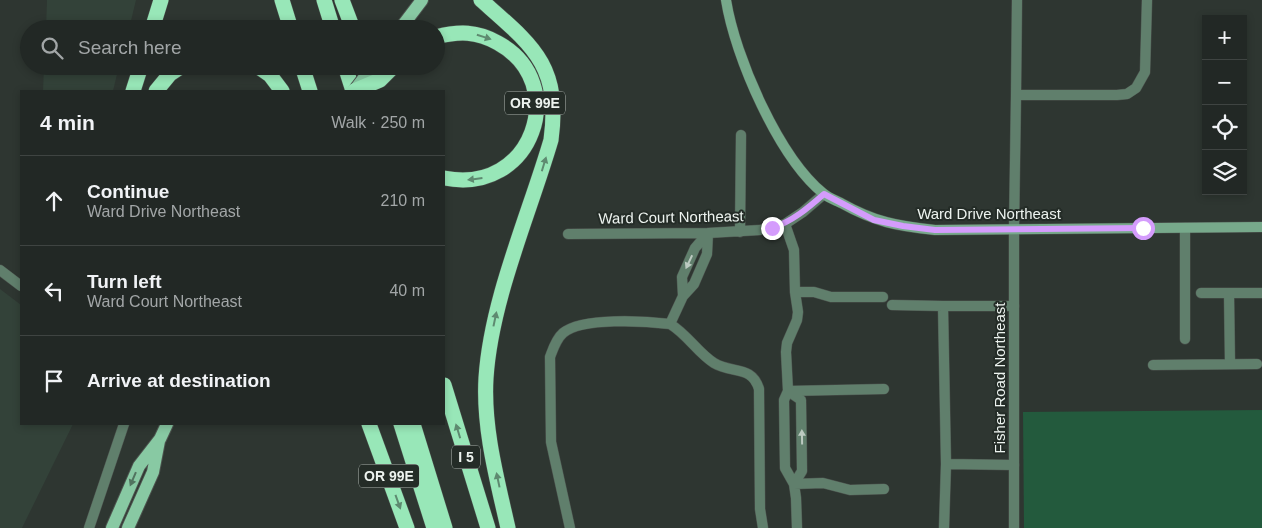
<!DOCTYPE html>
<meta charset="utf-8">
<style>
:root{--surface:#222825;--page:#2a302d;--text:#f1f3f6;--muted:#a2a6a7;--line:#3f4442}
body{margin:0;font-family:Arial,sans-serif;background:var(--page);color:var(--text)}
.controls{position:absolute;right:15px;top:15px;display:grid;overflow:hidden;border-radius:0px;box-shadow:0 2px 8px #0003}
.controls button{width:45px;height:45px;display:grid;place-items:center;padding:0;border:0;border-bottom:1px solid var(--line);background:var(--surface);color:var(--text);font:25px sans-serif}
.stop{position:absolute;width:15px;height:15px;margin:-11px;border:4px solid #d49cfc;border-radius:50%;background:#fff}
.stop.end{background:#d49cfc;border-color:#fff;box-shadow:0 1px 5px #0008}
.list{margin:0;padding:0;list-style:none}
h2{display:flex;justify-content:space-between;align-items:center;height:65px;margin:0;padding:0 20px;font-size:21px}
h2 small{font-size:16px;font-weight:400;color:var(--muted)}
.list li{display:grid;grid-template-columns:32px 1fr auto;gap:15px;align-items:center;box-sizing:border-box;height:90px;padding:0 20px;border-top:1px solid var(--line)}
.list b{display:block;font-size:19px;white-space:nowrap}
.list p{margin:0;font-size:16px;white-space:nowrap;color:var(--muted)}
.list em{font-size:16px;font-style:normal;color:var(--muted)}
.icon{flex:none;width:28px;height:28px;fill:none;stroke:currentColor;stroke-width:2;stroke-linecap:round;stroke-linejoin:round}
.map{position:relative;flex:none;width:1262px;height:528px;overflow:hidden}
.search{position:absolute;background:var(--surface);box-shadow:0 2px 8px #0003;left:20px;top:20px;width:425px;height:55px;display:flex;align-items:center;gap:12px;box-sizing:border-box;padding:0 18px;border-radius:28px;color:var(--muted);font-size:19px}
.panel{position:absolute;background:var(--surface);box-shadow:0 2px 8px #0003;left:20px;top:90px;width:425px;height:335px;border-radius:0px}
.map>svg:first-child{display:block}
.built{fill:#334239}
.grass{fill:#235a3d}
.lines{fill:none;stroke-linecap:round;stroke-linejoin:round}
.minor-casing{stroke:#4d544f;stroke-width:11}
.tertiary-casing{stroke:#4d544f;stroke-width:11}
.secondary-casing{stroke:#4d544f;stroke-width:11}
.primary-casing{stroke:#4d544f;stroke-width:14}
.motorway-casing{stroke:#4d544f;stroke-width:16}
.minor{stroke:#607f6c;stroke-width:10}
.tertiary{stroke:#607f6c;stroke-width:10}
.secondary{stroke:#77a98b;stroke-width:10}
.primary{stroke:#88c9a3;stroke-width:12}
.motorway{stroke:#98e7b8;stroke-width:15}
.primary-bridge-casing{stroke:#4d544f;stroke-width:14;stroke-linecap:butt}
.motorway-bridge-casing{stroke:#4d544f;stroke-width:16;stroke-linecap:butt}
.primary-bridge{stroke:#88c9a3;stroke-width:12}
.motorway-bridge{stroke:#98e7b8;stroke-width:15}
.oneway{fill:#5e8a70}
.oneway2{fill:#bccac1}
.oneway3{fill:#51735f}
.route{stroke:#d49cfc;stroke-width:6}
.labels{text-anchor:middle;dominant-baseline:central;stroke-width:4;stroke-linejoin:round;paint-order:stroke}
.shield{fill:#242c27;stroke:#b1b7b3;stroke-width:1}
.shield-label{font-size:14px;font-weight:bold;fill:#edf3ef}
.street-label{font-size:15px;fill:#edf3ef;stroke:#242c27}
</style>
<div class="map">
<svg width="1262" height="528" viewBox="0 0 1262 528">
<rect width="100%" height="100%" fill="#2e3631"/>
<!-- built -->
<path class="built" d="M47,0H136L129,29H46Z
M44,66H119L113,91H43Z
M0,289L21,305V424H73L22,528H0Z"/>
<!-- grass -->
<path class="grass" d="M1262,410V528H1024L1023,412Z"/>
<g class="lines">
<defs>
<path id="minor" d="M1017,0L1016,95H1117L1127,94L1136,88L1145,72L1147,0
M785,224L794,250L795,292L798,312L797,320L787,343L786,352L788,391L784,400L785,468L794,484L796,498L797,528
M1185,228V339
M1014,229L1016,95
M740,232L741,135
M568,234L708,233L760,230L785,224L803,212L824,194
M0,270L21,286
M795,292H814L831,297H883
M1201,293H1262
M1229,293L1230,364
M683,296L682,277L695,248L708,233
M892,305L943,306
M670,324L683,296L694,284L707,254L708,233
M1153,365L1257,364
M788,391L801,400L802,471L794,484
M788,391L884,389
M1014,465L946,464L943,306H1014
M794,484L823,483L850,490L884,489
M89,528L124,424
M570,528L551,442L550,357C553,349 556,339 563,333C582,317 645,321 670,324C687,334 698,353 714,363C732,374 752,365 759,389L760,509L763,528
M944,528L946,464"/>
<path id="tertiary" d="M1014,229V528"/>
<path id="secondary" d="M726,0C735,57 779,158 824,194C829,198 835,200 841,203C875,222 897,226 935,230L1262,227"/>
<path id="primary" d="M400,29L422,0
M112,528L139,466L160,439L167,424
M128,528L153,472L159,441"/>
<path id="motorway" d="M282,0L291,29
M324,0L333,29
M342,0L353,29
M481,0C533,46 561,65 551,140C529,215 491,300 486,378C483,428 497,479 508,528
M152,29L161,0
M436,37C459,31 477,31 498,43C571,83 533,196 444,178
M257,66L270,75L282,91
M302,66L310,91
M345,66L353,91
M133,91L141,66
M156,91L170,74L182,66
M444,385L488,528
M369,424L407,528
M401,424L434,528
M413,424L445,528"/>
</defs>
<!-- minor casing -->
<use href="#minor" class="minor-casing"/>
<!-- tertiary casing -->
<use href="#tertiary" class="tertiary-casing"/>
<!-- secondary casing -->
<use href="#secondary" class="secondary-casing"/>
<!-- primary casing -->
<use href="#primary" class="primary-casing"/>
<!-- motorway casing -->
<use href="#motorway" class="motorway-casing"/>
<!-- minor -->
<use href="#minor" class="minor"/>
<!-- tertiary -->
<use href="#tertiary" class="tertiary"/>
<!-- secondary -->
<use href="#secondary" class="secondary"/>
<!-- primary -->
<use href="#primary" class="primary"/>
<!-- motorway -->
<use href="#motorway" class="motorway"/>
<defs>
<path id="primary-bridge" d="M354,91L373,66"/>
<path id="motorway-bridge" d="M354,91L380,80L394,66"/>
</defs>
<!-- primary-bridge casing -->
<use href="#primary-bridge" class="primary-bridge-casing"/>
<!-- motorway-bridge casing -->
<use href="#motorway-bridge" class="motorway-bridge-casing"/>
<!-- primary-bridge -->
<use href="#primary-bridge" class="primary-bridge"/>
<!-- motorway-bridge -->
<use href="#motorway-bridge" class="motorway-bridge"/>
</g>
<!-- one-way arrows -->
<defs><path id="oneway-solid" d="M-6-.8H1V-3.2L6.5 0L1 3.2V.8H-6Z" transform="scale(1.25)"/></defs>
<g class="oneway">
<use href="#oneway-solid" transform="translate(484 37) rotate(18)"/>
<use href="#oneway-solid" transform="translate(544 164) rotate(-73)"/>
<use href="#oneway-solid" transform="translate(475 179) rotate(173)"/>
<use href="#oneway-solid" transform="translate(495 319) rotate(-78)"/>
<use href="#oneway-solid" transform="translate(458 431) rotate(-107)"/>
<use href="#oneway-solid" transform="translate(498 480) rotate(-102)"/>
<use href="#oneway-solid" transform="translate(398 502) rotate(70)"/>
</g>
<g class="oneway2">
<use href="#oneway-solid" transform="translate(689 262) rotate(115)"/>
<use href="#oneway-solid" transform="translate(802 437) rotate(-91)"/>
</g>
<use class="oneway3" href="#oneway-solid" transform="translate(133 479) rotate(113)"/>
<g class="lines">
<!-- route -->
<path class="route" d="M772,228C793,221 808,208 824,194L874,220L903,226L935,230L1143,228"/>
</g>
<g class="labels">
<!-- shield labels -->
<g class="shield">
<rect x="505" y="91.5" width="60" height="23" rx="4"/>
<rect x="452" y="445.5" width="28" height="23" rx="4"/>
<rect x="359" y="464.5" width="60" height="23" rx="4"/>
</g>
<g class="shield-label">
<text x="535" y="103">OR 99E</text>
<text x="466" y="457">I 5</text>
<text x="389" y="476">OR 99E</text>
</g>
<!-- street labels -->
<g class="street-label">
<text x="989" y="213">Ward Drive Northeast</text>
<text transform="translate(671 217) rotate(-1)">Ward Court Northeast</text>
<text transform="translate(999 378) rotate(-90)">Fisher Road Northeast</text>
</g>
</g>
</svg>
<div class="controls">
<button>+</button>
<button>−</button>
<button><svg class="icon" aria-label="locate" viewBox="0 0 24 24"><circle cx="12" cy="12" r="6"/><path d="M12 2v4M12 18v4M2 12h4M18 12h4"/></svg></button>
<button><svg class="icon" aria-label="layers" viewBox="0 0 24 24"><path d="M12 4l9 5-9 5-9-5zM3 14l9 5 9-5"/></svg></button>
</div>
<div class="stop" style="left:1143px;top:228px"></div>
<div class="stop end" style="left:772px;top:228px"></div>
<div class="search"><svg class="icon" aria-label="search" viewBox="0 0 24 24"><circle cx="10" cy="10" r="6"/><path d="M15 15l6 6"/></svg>Search here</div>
<section class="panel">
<h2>4 min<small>Walk · 250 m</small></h2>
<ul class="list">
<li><svg class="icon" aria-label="ahead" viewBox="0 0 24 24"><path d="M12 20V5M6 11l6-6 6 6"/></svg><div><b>Continue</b><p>Ward Drive Northeast</p></div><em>210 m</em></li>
<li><svg class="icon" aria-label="left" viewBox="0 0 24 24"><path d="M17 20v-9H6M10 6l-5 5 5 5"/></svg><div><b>Turn left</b><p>Ward Court Northeast</p></div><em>40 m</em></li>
<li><svg class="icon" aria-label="arrive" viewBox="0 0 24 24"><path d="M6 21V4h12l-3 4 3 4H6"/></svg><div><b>Arrive at destination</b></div></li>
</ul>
</section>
</div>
